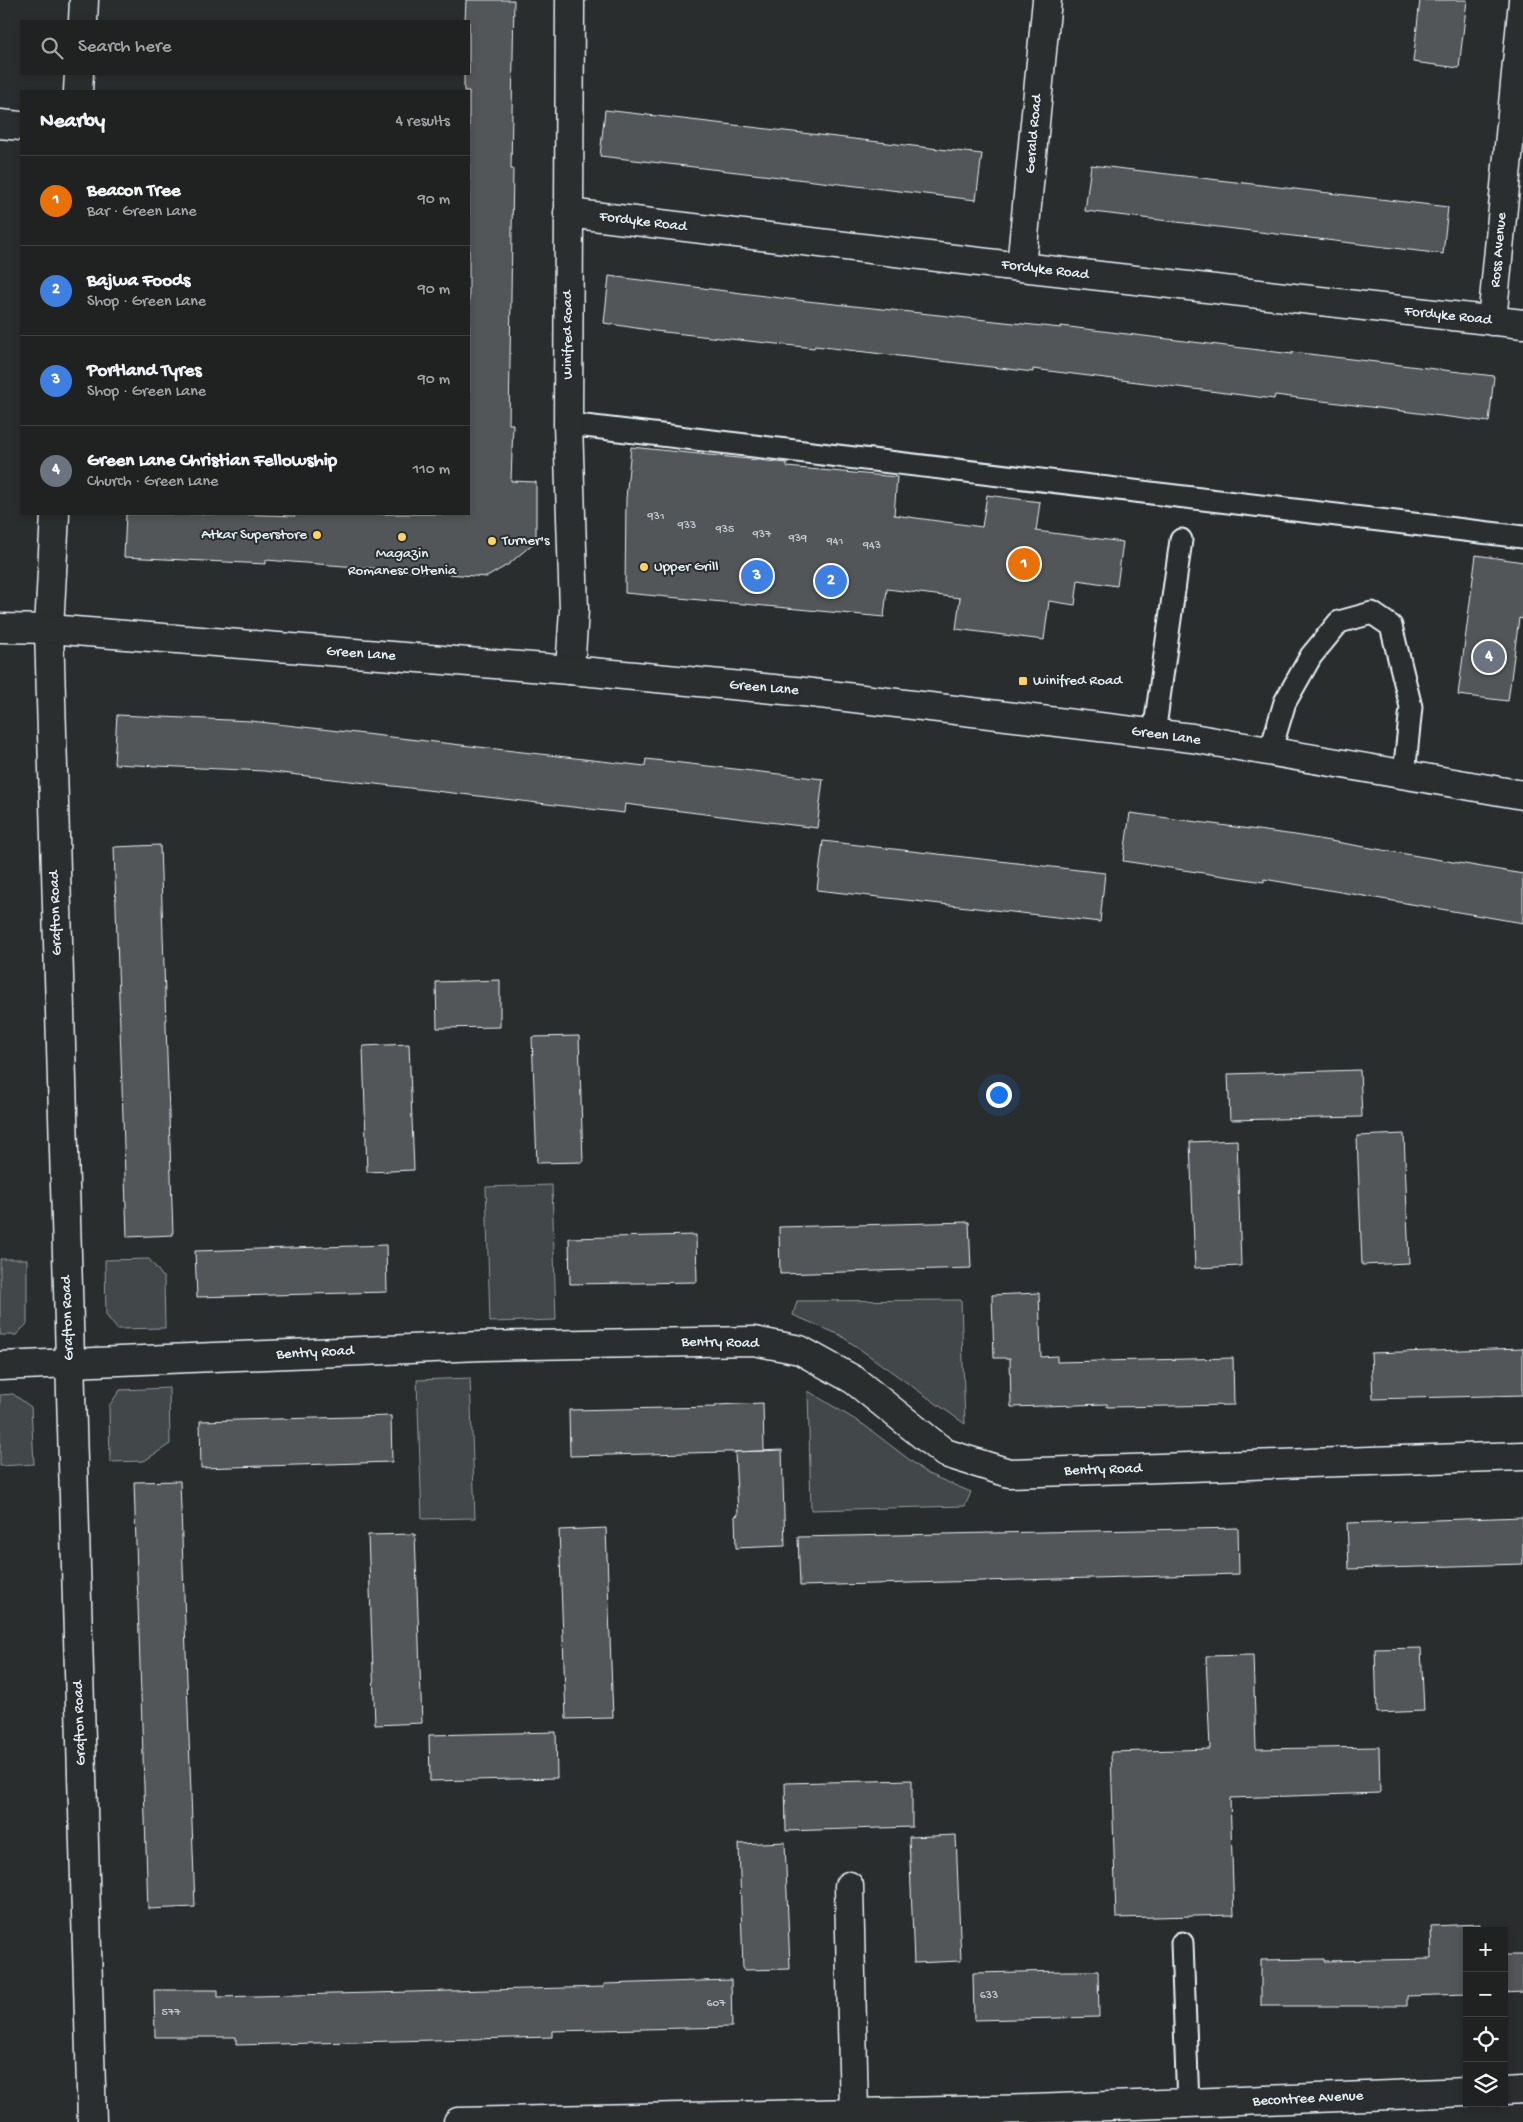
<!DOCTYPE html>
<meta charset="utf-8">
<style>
:root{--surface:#202222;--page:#2d2f2f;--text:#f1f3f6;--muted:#a2a4a5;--line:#3d3f40;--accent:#b45309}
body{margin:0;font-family:"Gochi Hand",sans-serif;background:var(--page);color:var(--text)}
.controls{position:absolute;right:15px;bottom:15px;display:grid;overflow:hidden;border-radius:0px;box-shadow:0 2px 8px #0003}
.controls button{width:45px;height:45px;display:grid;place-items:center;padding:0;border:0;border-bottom:1px solid var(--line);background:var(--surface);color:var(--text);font:25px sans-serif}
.you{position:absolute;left:998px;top:1094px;width:18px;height:18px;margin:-12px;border:4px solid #fff;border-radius:50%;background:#1a73e8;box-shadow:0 0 0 8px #1a73e833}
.badge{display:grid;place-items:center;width:32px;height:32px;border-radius:50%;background:var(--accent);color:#fff;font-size:16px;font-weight:700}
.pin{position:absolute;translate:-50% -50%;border:2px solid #fff;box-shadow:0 1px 5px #0006}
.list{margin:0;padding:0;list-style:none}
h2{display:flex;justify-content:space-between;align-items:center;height:65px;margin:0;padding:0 20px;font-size:21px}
h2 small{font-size:16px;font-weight:400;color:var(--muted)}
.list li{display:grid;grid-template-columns:32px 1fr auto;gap:15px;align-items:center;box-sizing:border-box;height:90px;padding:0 20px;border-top:1px solid var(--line)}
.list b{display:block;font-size:19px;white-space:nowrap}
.list p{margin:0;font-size:16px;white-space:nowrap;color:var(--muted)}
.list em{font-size:16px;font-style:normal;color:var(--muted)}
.icon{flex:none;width:28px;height:28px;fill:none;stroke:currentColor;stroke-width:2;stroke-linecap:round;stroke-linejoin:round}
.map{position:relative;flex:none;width:1523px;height:2122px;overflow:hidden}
.search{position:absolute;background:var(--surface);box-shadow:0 2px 8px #0003;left:20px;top:20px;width:450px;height:55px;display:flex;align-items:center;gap:12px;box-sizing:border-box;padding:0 18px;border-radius:0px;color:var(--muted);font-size:19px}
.panel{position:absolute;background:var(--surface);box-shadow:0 2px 8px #0003;left:20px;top:90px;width:450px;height:425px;border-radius:0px}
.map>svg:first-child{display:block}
.green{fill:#424648;stroke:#959ca0}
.building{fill:#535759;stroke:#e8f1f8}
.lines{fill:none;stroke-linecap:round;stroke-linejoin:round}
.service-casing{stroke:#e8f1f8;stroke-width:25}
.minor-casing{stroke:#e8f1f8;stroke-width:31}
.primary-casing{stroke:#e8f1f8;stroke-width:31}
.service{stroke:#2a2d2e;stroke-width:21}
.minor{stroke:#2a2d2e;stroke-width:28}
.primary{stroke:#2a2d2e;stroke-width:28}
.poi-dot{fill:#ffd166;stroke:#2a2d2e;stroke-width:2}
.labels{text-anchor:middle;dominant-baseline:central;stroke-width:4;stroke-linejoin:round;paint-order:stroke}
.number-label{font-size:12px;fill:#c3cad0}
.street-label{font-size:15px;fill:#e8f1f8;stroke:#2a2d2e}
.poi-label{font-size:15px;fill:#e8f1f8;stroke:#2a2d2e;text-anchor:start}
</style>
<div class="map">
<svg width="1523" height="2122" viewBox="0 0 1523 2122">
<rect width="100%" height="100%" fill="#2a2d2e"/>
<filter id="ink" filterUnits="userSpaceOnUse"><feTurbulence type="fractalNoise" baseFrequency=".02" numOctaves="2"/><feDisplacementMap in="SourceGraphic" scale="10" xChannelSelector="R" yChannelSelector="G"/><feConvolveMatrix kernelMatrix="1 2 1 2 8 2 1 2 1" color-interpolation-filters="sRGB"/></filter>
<g filter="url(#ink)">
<!-- green -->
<path class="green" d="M552,1185L556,1320L490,1322L486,1187Z
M0,1259H27V1324L16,1335H0Z
M149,1259L164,1278L165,1328L117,1329L106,1315L105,1260Z
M961,1300L965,1424L840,1335L793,1315L797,1301Z
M470,1378L475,1518L422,1519L417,1380Z
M169,1388L170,1444L144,1461L110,1462L109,1406L120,1390Z
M808,1391L864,1425L928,1474L971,1492L965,1506L811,1510Z
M13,1394L31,1407L34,1464L0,1466V1395Z"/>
<!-- building -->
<path class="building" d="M466,0H514L511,169H513L509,424H513L511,481L536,482V541L509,564L487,577L266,560V564L124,557L126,514H232L295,516V514H469V91H464V74H469V21H465Z
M1420,0H1467L1459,68L1413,62Z
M605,110L982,154L976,200L600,156Z
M1091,165L1448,207L1443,254L1085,211Z
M609,276L788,299L1061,328V326L1292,354V352L1494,376L1489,422L1275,395L1274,399L1033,369V372L815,346L814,348L655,331L604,323Z
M631,447L787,463V467L897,477L894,515L982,527L987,495L1040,502L1036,531L1123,542L1117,586L1078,580L1075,605L1049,601L1044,640L956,629L960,598L887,589L884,617L625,593L626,499Z
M1476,555L1523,562V619L1519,618L1508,701L1458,695Z
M117,715L251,721L645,766L646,759L823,779L817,828L625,804L624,813L264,771L114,764Z
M1130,813L1295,835L1523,874V923L1264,879V882L1123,861Z
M823,841L1105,873L1100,922L817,890Z
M160,845L173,1235L127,1237L114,847Z
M500,980V1027L437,1028L436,982Z
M579,1036L583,1162L537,1163L532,1037Z
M409,1044L414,1170L367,1172L363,1046Z
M1360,1070L1362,1117L1230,1120L1228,1074Z
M1404,1134L1409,1263L1362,1265L1357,1136Z
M1237,1140L1241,1266L1195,1268L1190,1142Z
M969,1222L971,1268L780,1274L779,1227Z
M696,1235L697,1282L570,1284L569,1238Z
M386,1245L387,1292L197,1297L195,1251Z
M1039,1293L1041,1357L1057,1356V1362L1233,1358L1234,1405L1107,1407V1404L1011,1407L1010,1358H994L992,1295Z
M1523,1348V1395L1373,1399L1371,1353Z
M763,1403L764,1451L570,1456L569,1410L716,1407V1405Z
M391,1416L392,1462L201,1468L200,1421Z
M782,1450L785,1546L736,1548L735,1516L738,1515L735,1452Z
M180,1481L195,1907L148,1909L134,1482Z
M1523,1517V1564L1349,1569L1347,1523Z
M606,1528L613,1718L566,1719L559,1530Z
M1238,1528L1239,1574L800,1586L798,1537Z
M415,1534L422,1723L375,1725L368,1535Z
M1421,1648L1424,1711L1377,1713L1375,1649Z
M1253,1655L1256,1749L1379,1747L1380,1793L1230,1798L1234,1915L1116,1918L1111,1752L1210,1749L1206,1656Z
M556,1732L557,1778L430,1781L429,1735Z
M912,1780V1827L786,1831L785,1783Z
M956,1835L961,1961L914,1963L909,1837Z
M785,1842L790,1969L743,1970L739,1844Z
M1480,1924V1931H1467V1994L1407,1996V2006H1261V1960L1324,1959V1961L1432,1959L1431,1926Z
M1504,1955H1523V1992L1504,1993Z
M1066,1971H1098L1099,2017L974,2020L973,1973Z
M731,1980L732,2027L552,2031V2037L236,2045V2037H155L154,1990H218V1997L604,1987V1984Z"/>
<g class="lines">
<defs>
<path id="service" d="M568,424L1523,537
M1154,734L1181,540
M1270,752L1285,702L1311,656L1339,622L1372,613L1391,626L1411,707L1404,775
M1182,1943L1188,2105"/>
<path id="minor" d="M83,21L84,0
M78,91L79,74
M0,124L21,126
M568,213L1021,267L1523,324
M1021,267L1047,0
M1492,321L1523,1
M55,514L49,629L92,2122
M570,670L574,610L568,424L570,0
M0,1366L481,1346L754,1341L800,1350L854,1380L945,1453L1009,1473L1523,1456
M849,1886L854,2113
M1504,2091L1523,2090
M458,2122L1032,2109L1467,2092"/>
<path id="primary" d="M0,628L49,629L570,670L795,691L1192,738L1523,795"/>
</defs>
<!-- service casing -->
<use href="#service" class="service-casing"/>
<!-- minor casing -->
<use href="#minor" class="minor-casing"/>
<!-- primary casing -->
<use href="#primary" class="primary-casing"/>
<!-- service -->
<use href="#service" class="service"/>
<!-- minor -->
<use href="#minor" class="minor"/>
<!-- primary -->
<use href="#primary" class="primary"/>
</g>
</g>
<!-- markers -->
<g class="poi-dot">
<circle cx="317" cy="535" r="5"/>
<circle cx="402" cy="537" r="5"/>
<circle cx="492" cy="541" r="5"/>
<circle cx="644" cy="567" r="5"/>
<rect x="1018" y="676" width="10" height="10" rx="2.5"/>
</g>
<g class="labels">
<!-- number labels -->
<g class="number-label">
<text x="656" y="517">931</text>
<text x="687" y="526">933</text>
<text x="725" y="530">935</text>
<text x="762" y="535">937</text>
<text x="798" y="539">939</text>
<text x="835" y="542">941</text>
<text x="872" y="546">943</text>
<text x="989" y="1996">633</text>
<text x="716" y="2004">607</text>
<text x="171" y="2013">577</text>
</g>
<!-- street labels -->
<g class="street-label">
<text transform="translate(1034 134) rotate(-85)">Gerald Road</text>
<text transform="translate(643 222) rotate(7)">Fordyke Road</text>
<text transform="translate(1499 250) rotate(-85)">Ross Avenue</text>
<text transform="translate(1045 270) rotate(7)">Fordyke Road</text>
<text transform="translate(1448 316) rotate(6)">Fordyke Road</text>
<text transform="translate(568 335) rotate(-90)">Winifred Road</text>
<text transform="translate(361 654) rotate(4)">Green Lane</text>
<text transform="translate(764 688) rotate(5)">Green Lane</text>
<text transform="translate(1166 736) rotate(8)">Green Lane</text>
<text transform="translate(56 913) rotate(-92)">Grafton Road</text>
<text transform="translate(68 1318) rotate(-92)">Grafton Road</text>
<text transform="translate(720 1343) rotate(1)">Bentry Road</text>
<text transform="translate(315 1353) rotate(-3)">Bentry Road</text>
<text transform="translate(1103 1470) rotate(-2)">Bentry Road</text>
<text transform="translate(80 1723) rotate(-92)">Grafton Road</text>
<text transform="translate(1308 2099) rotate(-3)">Becontree Avenue</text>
</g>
<!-- poi labels -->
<g class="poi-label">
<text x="307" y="535" text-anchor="end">Atkar Superstore</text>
<text x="502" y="541">Turner's</text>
<text x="402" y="554" text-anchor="middle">Magazin<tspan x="402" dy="17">Romanesc Oltenia</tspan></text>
<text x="654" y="567">Upper Grill</text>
<text x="1033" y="681">Winifred Road</text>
</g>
</g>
</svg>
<div class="controls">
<button>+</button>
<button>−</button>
<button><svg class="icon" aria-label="locate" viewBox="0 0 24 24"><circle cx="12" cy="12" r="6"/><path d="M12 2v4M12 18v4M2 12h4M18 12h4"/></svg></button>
<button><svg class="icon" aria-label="layers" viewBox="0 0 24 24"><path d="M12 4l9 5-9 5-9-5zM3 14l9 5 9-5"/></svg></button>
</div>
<div class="you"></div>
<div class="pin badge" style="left:1024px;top:564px;background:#e8710a">1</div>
<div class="pin badge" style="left:831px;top:581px;background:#3f7fe0">2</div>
<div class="pin badge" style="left:757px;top:576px;background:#3f7fe0">3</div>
<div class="pin badge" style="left:1489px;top:657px;background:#6b7280">4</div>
<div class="search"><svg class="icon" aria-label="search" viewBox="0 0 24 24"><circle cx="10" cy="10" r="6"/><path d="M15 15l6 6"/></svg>Search here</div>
<section class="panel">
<h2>Nearby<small>4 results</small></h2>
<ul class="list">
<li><span class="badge" style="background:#e8710a">1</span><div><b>Beacon Tree</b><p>Bar · Green Lane</p></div><em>90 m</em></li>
<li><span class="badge" style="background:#3f7fe0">2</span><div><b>Bajwa Foods</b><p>Shop · Green Lane</p></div><em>90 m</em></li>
<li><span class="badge" style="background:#3f7fe0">3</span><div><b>Portland Tyres</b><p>Shop · Green Lane</p></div><em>90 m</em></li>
<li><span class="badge" style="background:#6b7280">4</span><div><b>Green Lane Christian Fellowship</b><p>Church · Green Lane</p></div><em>110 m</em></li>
</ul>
</section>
</div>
